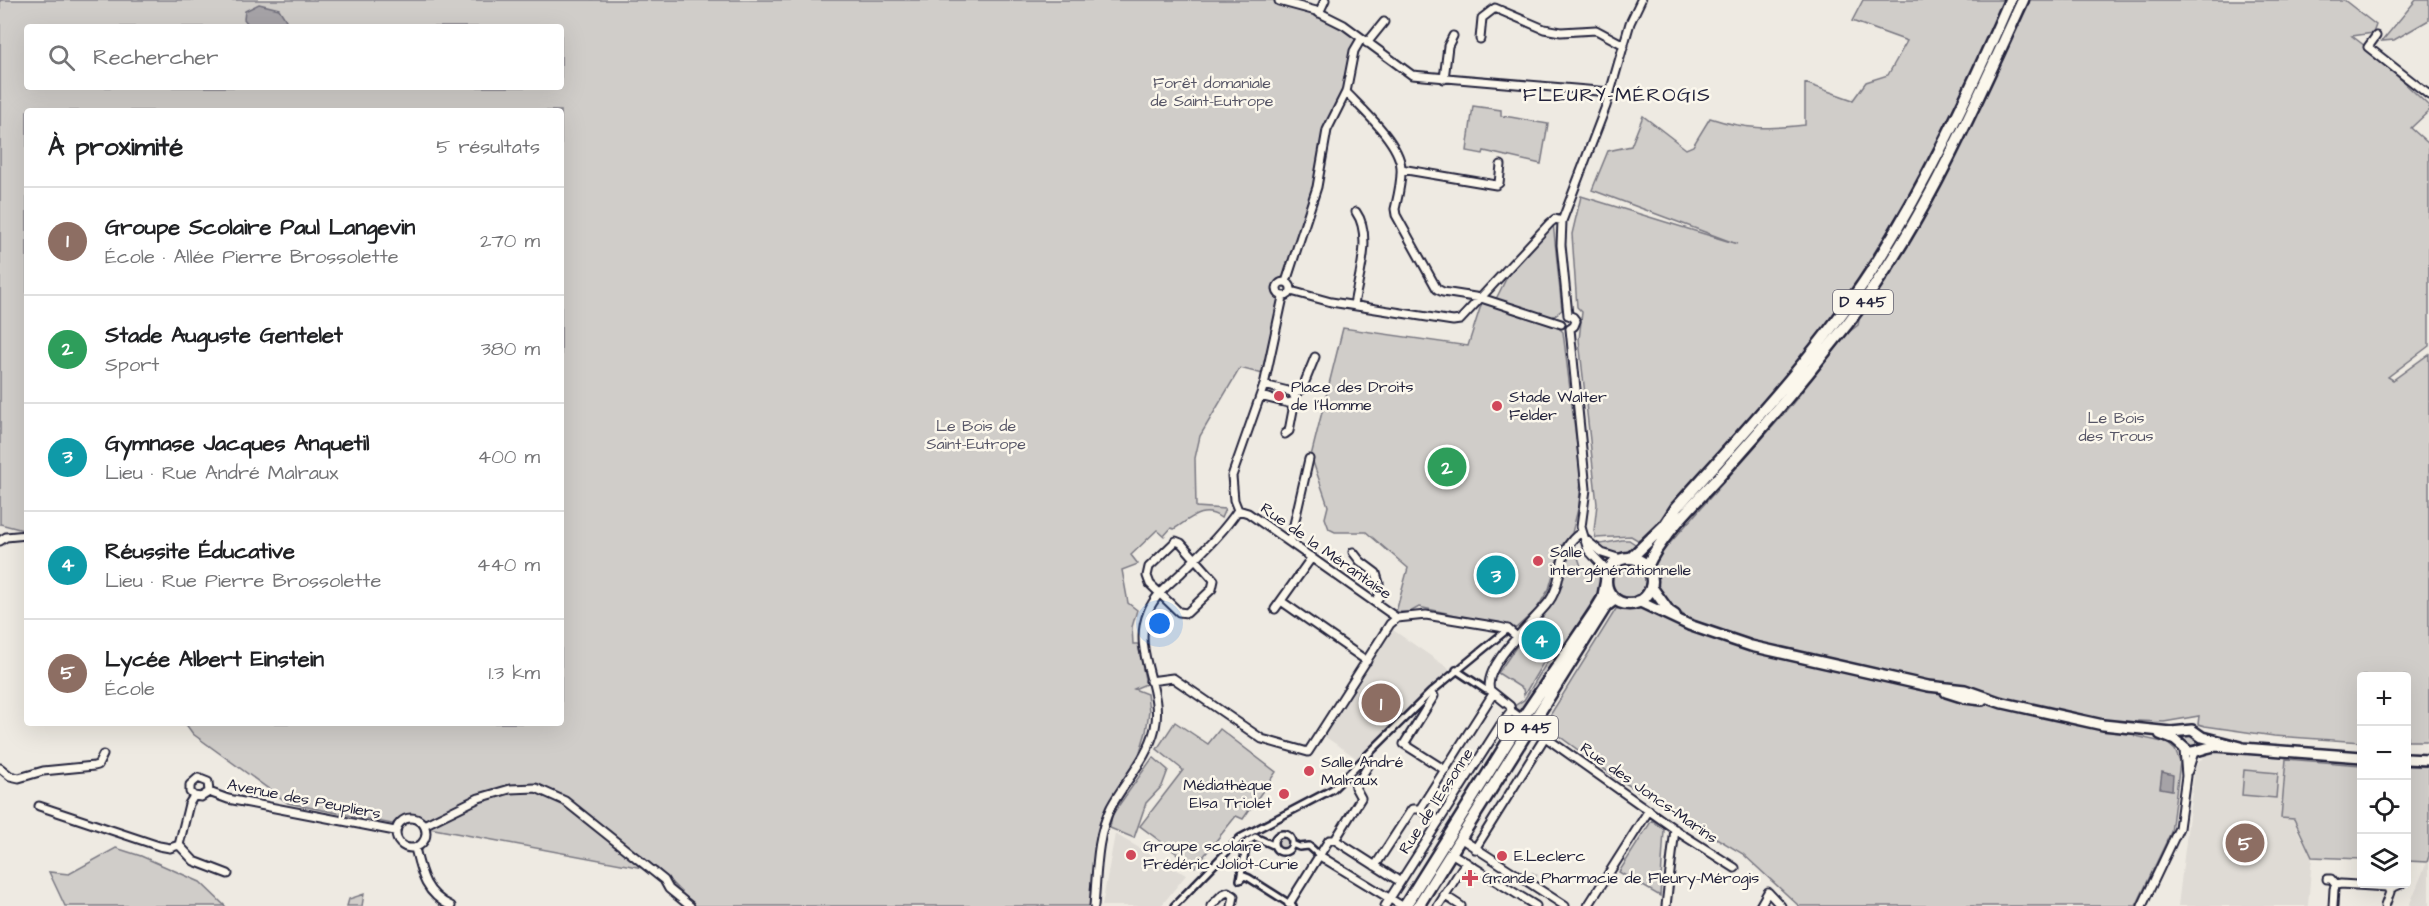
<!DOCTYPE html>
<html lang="fr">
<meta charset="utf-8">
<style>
:root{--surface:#fff;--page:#f6f6f6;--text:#202124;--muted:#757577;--line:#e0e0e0;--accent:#0b8043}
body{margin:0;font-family:"Architects Daughter",sans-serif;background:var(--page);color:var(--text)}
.controls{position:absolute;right:18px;bottom:18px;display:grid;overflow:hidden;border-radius:6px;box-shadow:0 6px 24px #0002}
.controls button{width:54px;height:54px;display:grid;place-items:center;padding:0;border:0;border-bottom:2px solid var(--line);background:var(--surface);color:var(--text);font:30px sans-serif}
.you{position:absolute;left:1160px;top:624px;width:21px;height:21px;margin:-15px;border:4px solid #fff;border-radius:50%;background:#1a73e8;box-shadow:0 0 0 9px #1a73e833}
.badge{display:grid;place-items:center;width:39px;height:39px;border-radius:50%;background:var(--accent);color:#fff;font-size:20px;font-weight:700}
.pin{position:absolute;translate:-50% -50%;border:3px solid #fff;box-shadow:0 2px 6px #0006}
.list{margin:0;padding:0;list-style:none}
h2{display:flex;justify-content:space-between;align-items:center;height:78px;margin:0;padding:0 24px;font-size:26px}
h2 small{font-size:20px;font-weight:400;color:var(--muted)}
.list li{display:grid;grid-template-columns:39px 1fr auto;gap:18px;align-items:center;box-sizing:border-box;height:108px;padding:0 24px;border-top:2px solid var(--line)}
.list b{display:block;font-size:22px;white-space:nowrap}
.list p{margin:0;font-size:20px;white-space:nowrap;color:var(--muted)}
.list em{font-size:20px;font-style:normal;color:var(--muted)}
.icon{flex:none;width:33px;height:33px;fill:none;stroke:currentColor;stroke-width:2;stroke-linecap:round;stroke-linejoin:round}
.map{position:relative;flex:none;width:2429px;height:906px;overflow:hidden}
.search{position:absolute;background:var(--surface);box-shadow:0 6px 24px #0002;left:24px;top:24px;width:540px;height:66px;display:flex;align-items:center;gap:15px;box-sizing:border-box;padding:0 21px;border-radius:6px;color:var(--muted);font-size:22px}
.panel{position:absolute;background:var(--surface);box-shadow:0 6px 24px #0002;left:24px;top:108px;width:540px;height:618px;border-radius:6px}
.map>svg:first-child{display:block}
.built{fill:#dfdbd5}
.green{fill:#d0cdc9;stroke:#797882;stroke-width:1.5;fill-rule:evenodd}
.water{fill:#a6a3a7;stroke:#716f7c;stroke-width:1.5}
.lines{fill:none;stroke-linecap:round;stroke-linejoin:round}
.minor-tunnel{stroke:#c5c2c1;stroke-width:7;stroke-dasharray:7 3.5;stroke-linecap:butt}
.pedestrian-casing{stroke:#22223b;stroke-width:10}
.minor-casing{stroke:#22223b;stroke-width:11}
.secondary-casing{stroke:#22223b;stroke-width:14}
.primary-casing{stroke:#22223b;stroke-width:15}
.pedestrian{stroke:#fbf7ec;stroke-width:5}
.minor{stroke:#fbf7ec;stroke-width:7}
.secondary{stroke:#fbf7ec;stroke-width:9}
.primary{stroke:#fbf7ec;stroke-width:10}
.poi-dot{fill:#d1495b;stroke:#fbf7ec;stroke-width:2}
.labels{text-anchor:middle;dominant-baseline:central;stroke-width:5;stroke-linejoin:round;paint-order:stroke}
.shield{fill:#fbf7ec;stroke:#636270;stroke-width:1.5}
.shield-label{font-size:15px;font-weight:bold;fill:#22223b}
.park-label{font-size:16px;fill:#565566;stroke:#fbf7ec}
.poi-label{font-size:16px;fill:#22223b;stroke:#fbf7ec;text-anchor:start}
.street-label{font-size:16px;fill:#22223b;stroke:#fbf7ec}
.quarter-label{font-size:20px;letter-spacing:1.5px;fill:#22223b;stroke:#fbf7ec}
</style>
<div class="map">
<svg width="2429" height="906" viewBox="0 0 2429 906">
<rect width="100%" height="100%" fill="#eeeae2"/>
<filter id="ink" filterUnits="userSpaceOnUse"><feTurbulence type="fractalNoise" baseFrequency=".0167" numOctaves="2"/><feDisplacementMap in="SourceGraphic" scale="12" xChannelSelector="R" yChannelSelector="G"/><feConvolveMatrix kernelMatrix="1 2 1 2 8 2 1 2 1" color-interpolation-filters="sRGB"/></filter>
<g filter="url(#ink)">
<!-- built -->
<path class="built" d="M1393,630L1451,670L1358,759L1324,736Z
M2208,752L2286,759L2281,818L2294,819L2297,823L2296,828L2312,857L2308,906H2178L2195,767Z
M1115,834L1186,875L1161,906H1102Z
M2429,856V906H2409L2427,862Z"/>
<!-- green -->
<path class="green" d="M0,0H1279L1316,11L1361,39L1330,124L1319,173L1286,282L1278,287L1277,290L1283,297L1267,375L1240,368L1200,436L1195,458L1196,507L1225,509L1221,518C1203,505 1190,519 1174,529L1171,528L1164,536L1157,530L1131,555L1138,564L1122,570L1128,603L1137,610L1132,627L1133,644H1138L1146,684L1134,689L1147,694L1149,711L1146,732L1139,755L1108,806L1092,906H695L657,868L648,869L429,828L420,818L406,814L392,824L288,803L193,734L185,723H561V111H27V531L0,524ZM27,27H561V87H27Z
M1863,0H2008L1912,192L1858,279L1809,348L1641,542L1631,536L1596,538L1594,531L1597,504L1579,340L1582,312L1577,307L1572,234L1581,196L1737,244L1592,190L1608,151L1631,146L1643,116L1686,149L1693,146L1710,118C1747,130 1767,129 1805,125V83L1853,100L1866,82L1888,75L1907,41L1852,21Z
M2029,0H2344L2376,25L2373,33L2352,36L2365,46L2429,106V111L2411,128L2429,144V346L2388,377L2393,380L2429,354V741H2407L2406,676H2362L2361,742L2274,736L2205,726L2198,724L2199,716L2164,722L2138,721L2135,736L2167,743L2175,750L2180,762L2171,832L2136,906H1799L1743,854L1615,777L1544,725L1616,609L1639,606L1687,627L1690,620C1670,605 1647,587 1656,559L1789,408L1849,332L1858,325L1860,315L1868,309C1928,209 1980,106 2029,0Z
M2416,0H2429V20L2394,40L2382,41Z
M1473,106L1501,110V116C1517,117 1531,122 1548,124L1541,164L1484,151L1483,154L1467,151Z
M1553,222L1562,310L1551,318L1496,299L1510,271Z
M1482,302L1559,328L1563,332L1581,479L1579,505L1572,533L1561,546L1549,589L1536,610L1516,628L1419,607L1410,612H1396L1408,568L1366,532H1335L1329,529L1325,518L1328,506L1311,456L1343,328L1468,346Z
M1622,540H1629L1638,546C1620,557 1609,555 1593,542L1601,544Z
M1574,546L1582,569L1598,568L1602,572L1600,590L1522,712L1518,714L1514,706L1524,700L1560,641L1534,625L1558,595L1569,549Z
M1612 580a17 17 0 1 1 34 0a17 17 0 1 1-34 0Z
M1523,637L1543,647L1546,641L1555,643L1524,695L1523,689L1498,673Z
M1175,722L1208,744L1220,729L1276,772L1243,819L1236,816L1195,867L1140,826L1183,770L1157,749Z
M2183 741a8 8 0 1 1 16 0a8 8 0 1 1-16 0Z
M1153,757L1168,770L1162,786L1146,803L1134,838L1110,828L1112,815Z
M2286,759L2361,765V859L2312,857L2294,819L2281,818Z
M2407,766H2429V856L2427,862L2407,861Z
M2244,770L2278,773L2276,798L2242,795Z
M1652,820L1664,830L1660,896L1619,872Z
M1276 843a7 7 0 1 1 14 0a7 7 0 1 1-14 0Z
M116,848L141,856L200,882L225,906H65L49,872L69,874Z
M364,894L362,906H347L349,899Z"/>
<!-- water -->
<path class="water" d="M259,4L279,9L286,20L283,26L250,27L244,19L245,11Z
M2162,772L2173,775L2172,790L2160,788Z"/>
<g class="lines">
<!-- minor-tunnel -->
<path class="minor-tunnel" d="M1532,878L1535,873"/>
<defs>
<path id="pedestrian" d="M1456,670L1486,690H1490
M1274 843a9 9 0 1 1 18 0a9 9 0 1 1-18 0Z
M1292,844L1299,847L1309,846L1320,856
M1273,845L1255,837L1247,842L1240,880L1244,876L1249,878L1293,906
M1174,906L1240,838L1333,789L1431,692L1508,629"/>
<path id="minor" d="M1279,1L1316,11L1344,25L1412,75L1610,92
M1319,13L1325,0
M2376,36L2368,47L2429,95
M1361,39L1354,51L1346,92C1363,110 1399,142 1401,167C1402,181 1398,196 1395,209L1396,215L1437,289L1443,292L1481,298L1561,324
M1480,39L1482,18L1495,8L1544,29L1561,32L1596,30L1624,45
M1367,43L1384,22
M1444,79L1448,46L1453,36
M1401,169L1496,185L1499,183L1501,165
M1286,282L1317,187L1327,130L1346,92
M1277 289a7 7 0 1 1 14 0a7 7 0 1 1-14 0Z
M1291,291L1331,302L1453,321L1460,320L1550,223L1555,219L1562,221
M1354,305C1358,278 1373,236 1356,212
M1568,315L1561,245L1562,221L1606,106L1630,23L1641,0
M1568,315L1573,317L1576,321L1574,326L1570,329
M1570,329L1586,489L1581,527L1588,550L1605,568L1607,574
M1295,394L1302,389L1315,357
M1260,396L1288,403L1294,401L1295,398L1292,392L1264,385
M1285,434L1289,431L1293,410L1291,403
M1238,510L1248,513L1397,618
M1585,539L1602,553L1621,559
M0,541L6,537L27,535
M1176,541L1181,543L1214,580L1212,589L1187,613L1179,612L1150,584L1147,576L1149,567Z
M1290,542L1309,459
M1353,552L1360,561L1376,573L1379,583V597L1375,602
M1281,601L1367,661
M1275,609L1312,557
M1150,681L1173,678L1262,739L1308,752L1390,624L1397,618L1426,615L1499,627L1508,629L1517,637
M1434,696L1404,744L1445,770
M1522,719L1511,711L1510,706L1490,690C1482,666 1533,622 1547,604C1566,582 1554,548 1582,532
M1537,720V730L1545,737L1683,835L1735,868
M1368,766L1355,787L1361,798L1335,840L1396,879
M0,768L10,776L19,778L43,771L94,766L98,765L103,755
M2188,771L2194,752
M209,792L228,799L395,831
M194,796L190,792V785L198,778L208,782L209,792
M194,796L201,797L209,792
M39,806L159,846L170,848L179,845
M1420,809L1439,821
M396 833a15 15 0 1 1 30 0a15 15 0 1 1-30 0Z
M424,825L479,798L510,789L536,788L565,801L664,880L669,889L690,906
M1460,838L1565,906
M179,845L194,861L228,874
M179,845L189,804L194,796
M415,848C421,873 425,894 451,906
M1475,849L1545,737
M1451,853L1536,906
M1320,856L1402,906
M1375,866L1412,809H1420L1493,694
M2327,879H2331L2336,885
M2389,889L2401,884
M1444,895L1461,906
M1289,904L1329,840H1335
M1094,906C1097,874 1096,837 1111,807C1125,781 1148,758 1155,728C1164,688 1131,652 1148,612C1154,596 1168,585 1180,574C1201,553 1222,534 1238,510L1234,500L1232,476L1264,385L1283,297
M1211,906L1223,894L1228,892L1234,896L1232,906
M1385,906L1501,724L1511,711
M1438,906L1466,862
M1588,906L1649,810
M1666,906L1675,829
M1760,906L1768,892L1781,906
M2142,906L2179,828L2186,776L2184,750
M2333,906L2334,889L2336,885L2341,884L2387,887L2390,892L2385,906"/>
<path id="secondary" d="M1651,586L1669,611L1675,615
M1638,601L1689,625L1751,646L1928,686L1965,690L2002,703
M1946,692L1965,698L1982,700
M1999,702L2103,725L2171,732L2192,730L2202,737L2241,747
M2160,734L2175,740L2189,752C2198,752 2205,747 2216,746L2362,757
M2406,759L2429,760"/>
<path id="primary" d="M1631,558L1665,525L1676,508C1744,432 1816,356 1872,270C1927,183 1969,94 2010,0
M1606 581a23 23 0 1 1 46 0a23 23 0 1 1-46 0Z
M1647,567C1660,535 1702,496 1726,469C1769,421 1809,373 1848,323C1923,225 1972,111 2023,0
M1405,906L1522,719L1597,608L1603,598L1606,582
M1418,906C1480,806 1543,706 1606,606L1615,599"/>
</defs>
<!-- pedestrian casing -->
<use href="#pedestrian" class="pedestrian-casing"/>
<!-- minor casing -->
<use href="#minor" class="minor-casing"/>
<!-- secondary casing -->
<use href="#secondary" class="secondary-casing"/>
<!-- primary casing -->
<use href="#primary" class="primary-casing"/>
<!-- pedestrian -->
<use href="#pedestrian" class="pedestrian"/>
<!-- minor -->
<use href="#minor" class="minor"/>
<!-- secondary -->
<use href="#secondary" class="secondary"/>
<!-- primary -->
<use href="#primary" class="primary"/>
</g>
</g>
<!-- markers -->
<g class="poi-dot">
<circle cx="1279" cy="396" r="6"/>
<circle cx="1497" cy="406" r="6"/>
<circle cx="1538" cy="561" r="6"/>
<circle cx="1309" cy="771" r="6"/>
<circle cx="1284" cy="794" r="6"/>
<circle cx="1131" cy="855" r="6"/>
<circle cx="1502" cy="856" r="6"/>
<path d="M1467 869h6v6h6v6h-6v6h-6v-6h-6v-6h6z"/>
</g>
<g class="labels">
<!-- shield labels -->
<g class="shield">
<rect x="1833" y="290" width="60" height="24" rx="4.5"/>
<rect x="1498" y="716" width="60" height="24" rx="4.5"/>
</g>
<g class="shield-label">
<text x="1863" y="302">D 445</text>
<text x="1528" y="728">D 445</text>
</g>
<!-- park labels -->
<g class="park-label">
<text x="1212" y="83">Forêt domaniale<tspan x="1212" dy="18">de Saint-Eutrope</tspan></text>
<text x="2116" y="418">Le Bois<tspan x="2116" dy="18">des Trous</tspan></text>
<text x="976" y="426">Le Bois de<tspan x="976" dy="18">Saint-Eutrope</tspan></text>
</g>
<!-- poi labels -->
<g class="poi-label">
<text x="1291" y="387">Place des Droits<tspan x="1291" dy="18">de l'Homme</tspan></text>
<text x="1509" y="397">Stade Walter<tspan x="1509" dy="18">Felder</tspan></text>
<text x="1550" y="552">Salle<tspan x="1550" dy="18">intergénérationnelle</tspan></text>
<text x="1321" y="762">Salle André<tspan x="1321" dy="18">Malraux</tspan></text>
<text x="1272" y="785" text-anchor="end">Médiathèque<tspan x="1272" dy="18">Elsa Triolet</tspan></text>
<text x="1143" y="846">Groupe scolaire<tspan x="1143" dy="18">Frédéric Joliot-Curie</tspan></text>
<text x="1514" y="856">E.Leclerc</text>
<text x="1482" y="878">Grande Pharmacie de Fleury-Mérogis</text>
</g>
<!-- street labels -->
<g class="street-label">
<text transform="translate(1326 551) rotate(35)">Rue de la Mérantaise</text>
<text transform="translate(1649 793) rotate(35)">Rue des Joncs-Marins</text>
<text transform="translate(304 799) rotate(11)">Avenue des Peupliers</text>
<text transform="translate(1436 801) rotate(-57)">Rue de l'Essonne</text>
</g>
<!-- quarter labels -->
<g class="quarter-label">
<text x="1617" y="95">FLEURY-MÉROGIS</text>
</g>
</g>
</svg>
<div class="controls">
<button>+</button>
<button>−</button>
<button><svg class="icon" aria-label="locate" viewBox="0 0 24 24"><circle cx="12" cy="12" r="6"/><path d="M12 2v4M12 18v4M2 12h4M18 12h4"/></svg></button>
<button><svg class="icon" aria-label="layers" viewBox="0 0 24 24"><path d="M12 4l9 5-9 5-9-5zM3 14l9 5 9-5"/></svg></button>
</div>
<div class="you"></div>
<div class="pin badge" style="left:1381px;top:703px;background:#8d6e63">1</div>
<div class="pin badge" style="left:1447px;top:467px;background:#2e9e5b">2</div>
<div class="pin badge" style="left:1496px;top:575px;background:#0f9aa8">3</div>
<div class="pin badge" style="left:1541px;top:640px;background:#0f9aa8">4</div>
<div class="pin badge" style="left:2245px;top:843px;background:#8d6e63">5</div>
<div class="search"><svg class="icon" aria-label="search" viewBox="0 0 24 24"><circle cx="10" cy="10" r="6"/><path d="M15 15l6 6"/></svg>Rechercher</div>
<section class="panel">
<h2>À proximité<small>5 résultats</small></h2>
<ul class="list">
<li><span class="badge" style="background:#8d6e63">1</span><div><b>Groupe Scolaire Paul Langevin</b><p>École · Allée Pierre Brossolette</p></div><em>270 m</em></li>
<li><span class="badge" style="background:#2e9e5b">2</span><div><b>Stade Auguste Gentelet</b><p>Sport</p></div><em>380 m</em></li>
<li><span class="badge" style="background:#0f9aa8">3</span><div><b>Gymnase Jacques Anquetil</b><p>Lieu · Rue André Malraux</p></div><em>400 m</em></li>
<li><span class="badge" style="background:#0f9aa8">4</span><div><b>Réussite Éducative</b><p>Lieu · Rue Pierre Brossolette</p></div><em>440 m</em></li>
<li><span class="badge" style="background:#8d6e63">5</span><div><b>Lycée Albert Einstein</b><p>École</p></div><em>1.3 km</em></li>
</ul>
</section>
</div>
